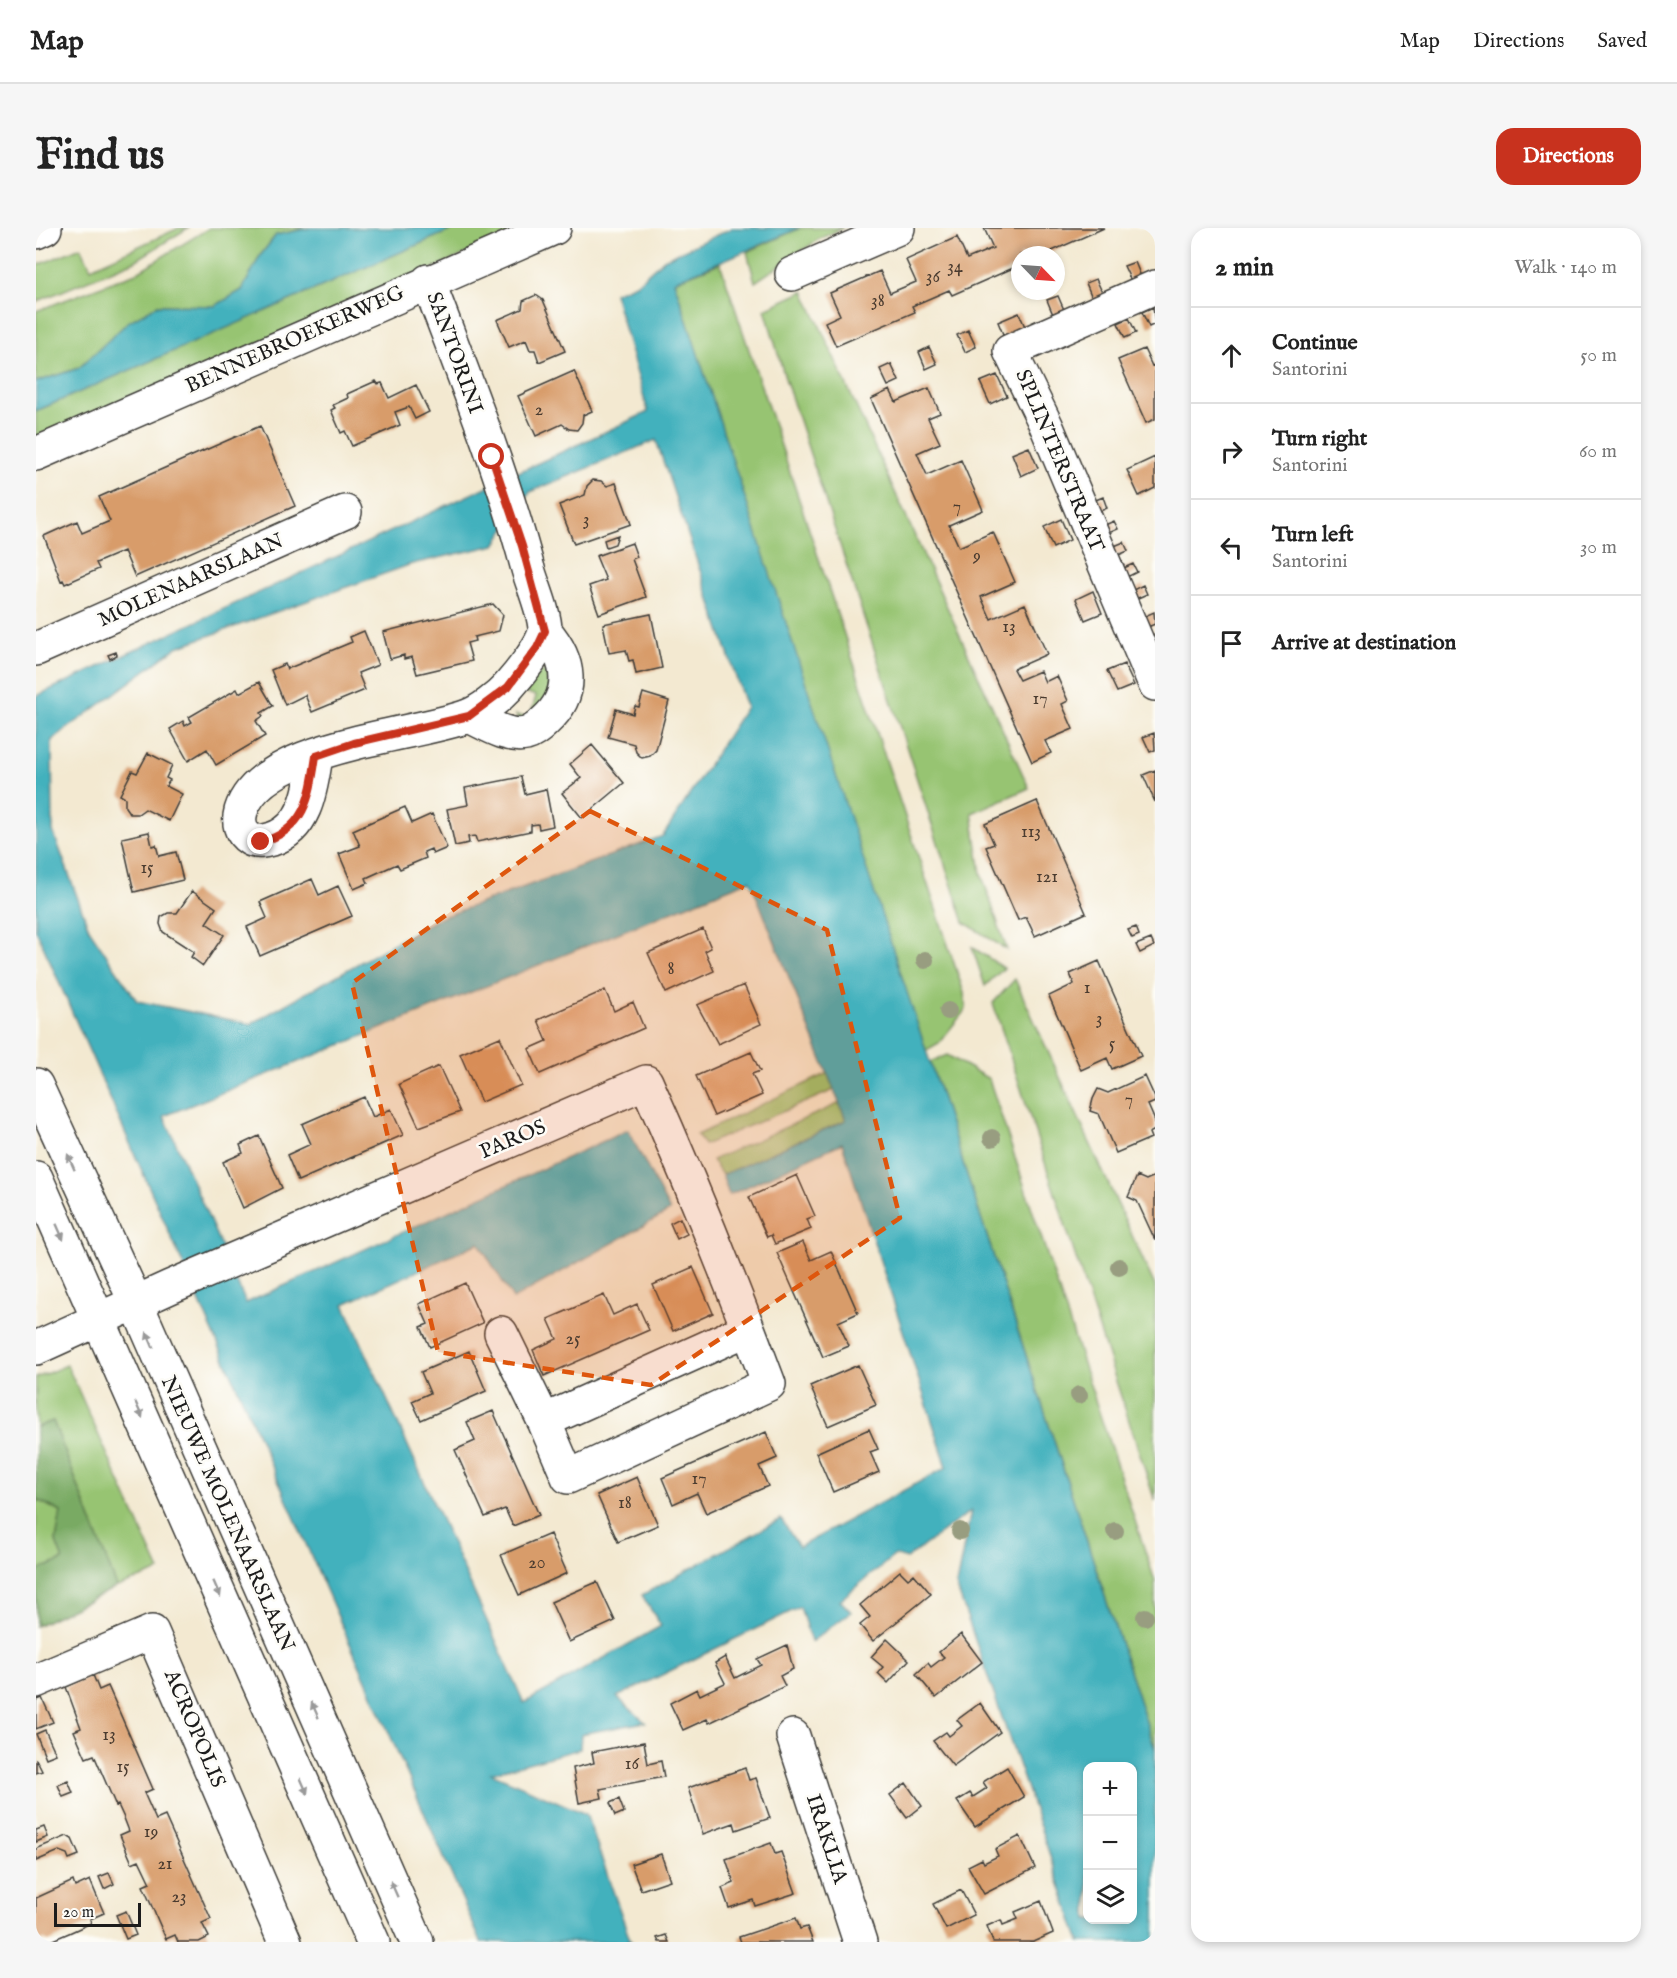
<!DOCTYPE html>
<meta charset="utf-8">
<style>
:root{--surface:#fff;--page:#f6f6f6;--text:#222;--muted:#767676;--line:#e0e0e0;--accent:#c8321e}
body{margin:0;font-family:"IM FELL English",serif;background:var(--page);color:var(--text)}
.controls{position:absolute;right:18px;bottom:18px;display:grid;overflow:hidden;border-radius:12px;box-shadow:0 3px 9px #0003}
.controls button{width:54px;height:54px;display:grid;place-items:center;padding:0;border:0;border-bottom:2px solid var(--line);background:var(--surface);color:var(--text);font:30px sans-serif}
.compass{position:absolute;left:975px;top:18px;width:54px;height:54px;border-radius:50%;background:var(--surface);box-shadow:0 3px 9px #0003;rotate:115deg}
.scale{position:absolute;left:18px;bottom:15px;width:87px;box-sizing:border-box;padding-left:6px;border:3px solid #1c1c1c;border-top:0;font-size:16px;line-height:21px;white-space:nowrap;color:#1c1c1c;-webkit-text-stroke:4px #fdfcf7;paint-order:stroke}
.stop{position:absolute;width:18px;height:18px;margin:-14px;border:4px solid #c8321e;border-radius:50%;background:#fff}
.stop.end{background:#c8321e;border-color:#fff;box-shadow:0 2px 6px #0008}
.list{margin:0;padding:0;list-style:none}
h2{display:flex;justify-content:space-between;align-items:center;height:78px;margin:0;padding:0 24px;font-size:26px}
h2 small{font-size:20px;font-weight:400;color:var(--muted)}
.list li{display:grid;grid-template-columns:39px 1fr auto;gap:18px;align-items:center;box-sizing:border-box;height:96px;padding:0 24px;border-top:2px solid var(--line)}
.list b{display:block;font-size:22px;white-space:nowrap}
.list p{margin:0;font-size:20px;white-space:nowrap;color:var(--muted)}
.list em{font-size:20px;font-style:normal;color:var(--muted)}
.icon{flex:none;width:33px;height:33px;fill:none;stroke:currentColor;stroke-width:2;stroke-linecap:round;stroke-linejoin:round}
.map{position:relative;flex:none;width:1119px;height:1714px;overflow:hidden;border-radius:18px}
header{display:flex;align-items:center;gap:36px;box-sizing:border-box;height:84px;padding:0 30px;background:var(--surface);border-bottom:2px solid var(--line)}
header strong{font-size:28px}
nav{display:flex;gap:33px;margin-inline-start:auto;font-size:21px}
.intro{display:flex;align-items:center;justify-content:space-between;box-sizing:border-box;height:144px;padding:0 36px}
h1{margin:0;font-size:42px}
.button{padding:15px 27px;border-radius:18px;background:var(--accent);color:#fff;font-size:21px;font-weight:700}
main{display:flex;gap:36px;padding:0 36px}
aside{flex:1;background:var(--surface);border-radius:18px;box-shadow:0 3px 9px #0003}
.map>svg:first-child{display:block}
.green{fill:#97c472;stroke:#5a7047;stroke-width:1.5}
.forest{fill:#79aa64;stroke:#4a6340;stroke-width:1.5}
.water{fill:#42b1bd;stroke:#2f666c;stroke-width:1.5;fill-rule:evenodd}
.building{fill:#d89c6a}
.lines{fill:none;stroke-linecap:round;stroke-linejoin:round}
.minor-casing{stroke:#3c3b37;stroke-width:36}
.minor{stroke:#fff;stroke-width:33}
.tree{fill:#989d80}
.oneway{fill:#999}
.route{stroke:#c8321e;stroke-width:8}
.marked{fill:#de560d;fill-opacity:0.2;stroke:#de560d;stroke-width:4.5;stroke-dasharray:12 8;stroke-linejoin:round}
.labels{text-anchor:middle;dominant-baseline:central;stroke-width:5;stroke-linejoin:round;paint-order:stroke}
.number-label{font-size:18px;fill:#4b3c30}
.street-label{font-size:21px;fill:#1c1c1c;stroke:#fdfcf7}
</style>
<header>
<strong>Map</strong>
<nav><a>Map</a><a>Directions</a><a>Saved</a></nav>
</header>
<div class="intro"><h1>Find us</h1><a class="button">Directions</a></div>
<main>
<div class="map">
<svg width="1119" height="1714" viewBox="0 0 1119 1714">
<rect width="100%" height="100%" fill="#fdfcf7"/>
<filter id="ink" filterUnits="userSpaceOnUse"><feTurbulence type="fractalNoise" baseFrequency=".0167" numOctaves="2"/><feDisplacementMap in="SourceGraphic" scale="12" xChannelSelector="R" yChannelSelector="G"/><feConvolveMatrix kernelMatrix="1 2 1 2 8 2 1 2 1" color-interpolation-filters="sRGB"/></filter>
<filter id="wash" filterUnits="userSpaceOnUse"><feTurbulence type="fractalNoise" baseFrequency=".008" numOctaves="4" result="noise"/><feDisplacementMap in="SourceGraphic" scale="24" xChannelSelector="R" yChannelSelector="G"/><feGaussianBlur stdDeviation="1.35" result="paint"/><feColorMatrix in="noise" values="0 0 0 0 0 0 0 0 0 0 0 0 0 0 0 0 0 1.4 0 .05"/><feComposite in="paint" operator="in"/></filter>
<g filter="url(#wash)">
<rect width="100%" height="100%" fill="#f3e9d1"/>
<!-- green -->
<path class="green" d="M143,0H152L99,33L0,74V38L45,19L55,40Z
M173,0H274L240,7L224,28L206,62L179,78L122,77L92,94L43,140L0,154V83L100,45Z
M420,0H490L0,212V183Z
M764,0H807L785,10L719,54L711,24Z
M684,35L928,765L930,781L903,815L889,823L638,53Z
M768,63L993,560L936,585L945,645L971,722L928,694L749,150L729,81Z
M517,440L521,441C527,462 509,498 483,495L480,487L494,490L500,468L488,464L503,445Z
M936,719L968,740L949,758Z
M979,751L1119,1058V1273L957,775Z
M911,827L953,851L1119,1353V1521L894,834Z
M792,845L798,862L668,917L661,907Z
M804,875L810,892L686,947L676,932Z
M31,1137L124,1343L81,1359L17,1193L0,1199V1150Z
M0,1271L25,1284L20,1314L27,1332L0,1343Z"/>
<!-- forest -->
<path class="forest" d="M17,1193L81,1359L0,1398V1343L27,1332L20,1314L25,1284L0,1271V1199Z"/>
<!-- water -->
<path class="water" d="M274,0H420L0,183V154L43,140L92,94L122,77L179,78L206,62L224,28L240,7Z
M696,0H764L638,53L1119,1521V1714H1044L920,1357L935,1283L870,1331L859,1327L804,1372L815,1384L775,1414L764,1379L581,1469L609,1494L545,1506L544,1521L455,1545L550,1586L595,1714H445L0,702V468L612,184L578,65L600,56L628,31ZM620,212L710,479L627,608L401,691L215,796L101,773L53,701L17,603L16,512L141,419L376,336L459,317L494,264ZM714,652L810,892L686,947L693,967L806,915L911,1239L763,1319L745,1291L606,1367L625,1398L488,1475L308,1076L443,1015L477,1071L634,983L592,902L210,1075L128,888ZM1052,1538H1096V1692H1052Z"/>
<g id="blocks">
<!-- building -->
<path class="building" d="M948,0H1068L1007,27H984V37L916,67L913,62L876,78L879,84L800,118L789,94L804,87L794,65L844,43L854,65L880,54L870,32L921,9L931,31L957,20Z
M1099,34L1106,51L1096,55L1088,38Z
M1060,51L1068,68L1057,72L1050,55Z
M500,67L507,72L529,123L503,134L499,122H494L490,112L473,119L461,92L486,81L487,73Z
M1022,68L1029,84L1018,89L1011,72Z
M1117,79L1119,96L1113,99L1106,84Z
M983,85L990,101L969,111L962,94Z
M1093,90L1100,105L1089,110L1082,95Z
M932,102L940,119L929,124L921,107Z
M893,119L901,136L890,141L883,124Z
M1108,121L1116,138L1119,137V191L1110,195L1082,132Z
M855,136L863,153L852,158L844,141Z
M538,143L556,183L547,187L546,195L541,202L533,201L526,196L500,208L482,168Z
M961,147L971,168L954,176L944,154Z
M340,153L342,156L346,155L353,170L380,157L393,184L379,191L373,179L359,184L364,197L316,218L309,203L305,205L295,182L299,180L297,177L312,170L311,166Z
M893,160L904,185L892,190L904,215L881,225L891,247L925,232L947,282L913,297L923,319L957,304L979,354L945,369L955,391L989,376L1011,426L977,441L983,452L1004,443L1009,454L1021,448L1032,473L1026,476L1037,501L1009,513L1015,525L996,534L835,171L854,162L860,174Z
M224,198L259,278L99,349L88,323L60,335L63,341L29,356L27,352L25,353L8,308L41,293L46,305L74,293L63,269Z
M993,219L1002,240L985,248L976,226Z
M1119,229V260L1103,268L1091,242Z
M557,252L565,253L571,258L580,255L595,296L538,316L523,277L549,267L551,258Z
M1067,269L1071,280L1055,287L1050,276Z
M1025,291L1034,312L1017,320L1008,299Z
M1078,293L1082,301L1066,308L1062,300Z
M582,307L579,316L570,319L568,312Z
M1088,314L1092,323L1075,330L1071,321Z
M596,315L601,329L596,331L610,369L563,386L553,358L570,352L560,328Z
M1097,336L1101,344L1085,352L1081,343Z
M1107,357L1111,366L1095,373L1091,365Z
M1057,363L1066,385L1049,392L1040,371Z
M457,376L467,387L463,403L438,409L439,413L431,415L436,433L381,446L376,429L368,431V427L354,431L347,404Z
M1118,384L1119,396L1107,401L1102,391Z
M615,386L626,440L600,446L597,432L593,433L590,422L573,425L567,396Z
M328,403L342,437L322,445L329,462L276,484L269,467L249,477L235,442L249,436L251,441L316,414L314,409Z
M80,424L81,427L74,431L72,427Z
M1088,436L1098,457L1081,464L1071,443Z
M223,454L237,478L225,485L227,488L220,493L229,508L180,537L171,521L152,533L134,501L147,493L149,498L156,494L153,489L201,461L203,465Z
M607,465L633,473L620,522L614,528L606,530L600,524L598,516L572,509L580,481L597,486L599,478L603,479Z
M1118,505L1119,522L1114,524L1107,509Z
M556,517L588,555L546,590L526,565L545,550L534,536Z
M112,525L136,537L130,550L134,552L130,558L146,566L133,593L109,581L102,586H94L89,579V570L84,567L96,543L101,545Z
M1119,542V574L1107,547Z
M485,549L489,566L510,561L517,598L503,601L502,596L495,597V603L441,614L439,608L432,609L433,615L419,618L411,581L432,577L429,560Z
M1001,573L1050,685L999,708L990,689L982,692L950,619L958,616L949,596Z
M369,579L376,595L396,586L411,620L397,626L395,621L388,624L390,630L364,641L361,636L330,650L332,655L318,661L303,626L324,618L317,602Z
M113,604L116,618L120,617L123,628L140,624L147,652L98,664L86,610Z
M276,651L283,667L302,658L316,688L224,728L211,699L231,690L224,674Z
M156,663L180,680L170,695L188,707L167,738L155,729L158,724L127,704L124,696L125,689L132,685H141Z
M1100,699L1103,707L1096,710L1092,702Z
M667,701L675,720L669,723L678,743L630,765L612,725Z
M1115,711L1118,718L1104,725L1100,717Z
M1063,733L1105,828L1076,841L1071,830L1045,842L1013,768L1038,756L1034,746Z
M708,757L725,796L682,816L661,777Z
M569,762L578,783L597,774L608,800L504,846L493,821L511,813L502,792Z
M464,809L485,857L445,874L424,826Z
M715,824L724,843L716,846L726,867L678,888L660,848Z
M403,838L424,884L383,899L363,856Z
M1109,848L1119,870V874L1112,877L1119,893V902L1113,905L1115,910L1080,925L1063,886L1054,883L1057,871L1062,861L1072,865Z
M328,869L337,889L355,881L367,907L262,953L251,927L275,916L266,896Z
M223,908L246,960L207,980L187,934L207,925L204,917Z
M761,947L779,988L771,991L775,1001L739,1016L735,1007L731,1009L713,969Z
M1101,948L1110,952L1119,948V1012L1101,973L1092,969Z
M644,990L651,1006L641,1011L634,995Z
M767,1014L775,1032L795,1023L822,1085L802,1094L813,1118L787,1129L741,1025Z
M657,1039L677,1085L637,1103L617,1057Z
M429,1055L447,1095L394,1119L385,1099L392,1096L383,1076Z
M568,1067L577,1087L601,1076L613,1102L508,1148L497,1122L521,1111L512,1091Z
M433,1123L450,1163L385,1192L376,1173L394,1165L385,1144Z
M822,1137L840,1177L792,1198L774,1158Z
M457,1183L503,1287L477,1298L469,1281L449,1289L419,1222L439,1213L431,1194Z
M833,1201L842,1221L834,1224L843,1244L797,1264L780,1225Z
M730,1204L741,1230L723,1238L732,1258L670,1285L661,1265L637,1276L626,1250Z
M601,1249L622,1297L582,1314L561,1267Z
M514,1306L531,1345L483,1367L465,1327Z
M864,1343L872,1351L878,1346L895,1366L837,1413L824,1397L834,1389L824,1377Z
M561,1354L579,1393L533,1414L515,1374Z
M925,1406L946,1434L900,1470L880,1446L892,1435L895,1439L908,1429L903,1424Z
M851,1411L873,1432L852,1455L842,1445L847,1439L835,1429Z
M751,1417L757,1441L744,1448L749,1458L673,1495L671,1491L647,1502L634,1475L661,1461L664,1467L689,1455L679,1435L689,1429L699,1450L725,1437L721,1431Z
M57,1447L63,1462L72,1458L117,1561L108,1565L120,1592L129,1588L175,1691L166,1695L173,1709L163,1714H142L139,1707L130,1711L107,1658L114,1655L103,1632L96,1635L84,1607L93,1603L88,1590L82,1577L80,1578L58,1527L50,1530L38,1503L45,1500L30,1459Z
M6,1470L17,1494L0,1501V1472Z
M944,1475L964,1504L917,1538L897,1513L910,1504L913,1508L926,1498L921,1492Z
M9,1502L20,1526L10,1530L0,1506Z
M608,1514L612,1536L625,1533L628,1549L564,1561L566,1570L543,1575L537,1540L558,1535L556,1524Z
M0,1531L6,1543L0,1545Z
M971,1539L988,1569L939,1599L921,1573L934,1565L937,1569L951,1560L947,1554Z
M709,1540L713,1552L720,1550L734,1590L700,1602L698,1595L667,1606L652,1560Z
M32,1553L37,1565L27,1569L22,1557Z
M870,1555L886,1578L871,1590L854,1567Z
M583,1571L588,1584L579,1588L574,1575Z
M8,1599L12,1609L0,1614V1602Z
M31,1608L36,1611L43,1627L33,1631L31,1626L23,1623L0,1633V1621Z
M984,1608L999,1640L948,1666L932,1638L946,1631L948,1635L962,1628L959,1621Z
M735,1615L739,1626L745,1624L760,1665L719,1678L717,1672L693,1680L686,1660L698,1655L690,1631Z
M625,1626L634,1652L605,1662L595,1636Z
M73,1645L78,1656L68,1661L63,1649Z
M54,1652L68,1685L54,1691L55,1695L33,1705L12,1714L8,1711L0,1714V1670L37,1653L39,1659Z
M925,1662L938,1687L910,1701L897,1676Z
M1005,1673L1017,1705L997,1714H957L951,1698L965,1692L967,1697L982,1691L979,1684Z
M90,1683L100,1707L90,1711L80,1687Z
M760,1690L764,1701L771,1699L777,1714H705L703,1709Z
M630,1707L633,1714H623L621,1710Z"/>
</g>
</g>
<g filter="url(#ink)">
<use href="#blocks" fill-opacity="0" stroke="#3c3b37" stroke-width="1.5"/>
<g class="lines">
<defs>
<path id="minor" d="M0,4L9,0
M756,46L862,0
M1119,59L974,123L1010,197L1119,456
M0,226L518,0
M0,421L309,284
M433,488C449,495 471,510 490,506C497,504 504,498 509,493C540,465 534,432 509,403
M280,528C275,559 271,600 236,611C229,613 221,615 214,611C204,605 202,594 205,583C225,517 375,509 432,488C445,483 462,470 472,459C481,449 509,415 509,402C509,386 497,358 492,341C466,243 428,148 392,53
M0,857L100,1075L381,1714
M0,950L337,1714
M465,1105L508,1193
M0,1120L134,1059L610,854C655,954 695,1054 733,1156L532,1249L508,1193L712,1101
M0,1453L116,1404L249,1714
M757,1508L824,1714"/>
</defs>
<!-- minor casing -->
<use href="#minor" class="minor-casing"/>
<!-- minor -->
<use href="#minor" class="minor"/>
</g>
<!-- trees -->
<g class="tree">
<circle cx="889" cy="732" r="9"/>
<circle cx="912" cy="783" r="9"/>
<circle cx="956" cy="910" r="9"/>
<circle cx="1083" cy="1039" r="9"/>
<circle cx="1043" cy="1167" r="9"/>
<circle cx="924" cy="1303" r="9"/>
<circle cx="1079" cy="1303" r="9"/>
<circle cx="1109" cy="1389" r="9"/>
</g>
<!-- one-way arrows -->
<defs><path id="oneway-solid" d="M-6-.8H1V-3.2L6.5 0L1 3.2V.8H-6Z" transform="scale(1.5)"/></defs>
<g class="oneway">
<use href="#oneway-solid" transform="translate(35 934) rotate(-114)"/>
<use href="#oneway-solid" transform="translate(24 1004) rotate(66)"/>
<use href="#oneway-solid" transform="translate(114 1112) rotate(-113)"/>
<use href="#oneway-solid" transform="translate(103 1182) rotate(66)"/>
<use href="#oneway-solid" transform="translate(181 1361) rotate(66)"/>
<use href="#oneway-solid" transform="translate(279 1482) rotate(-114)"/>
<use href="#oneway-solid" transform="translate(268 1558) rotate(66)"/>
<use href="#oneway-solid" transform="translate(358 1661) rotate(-114)"/>
</g>
</g>
<g class="lines" filter="url(#ink)">
<!-- route -->
<path class="route" d="M225,614C270,602 274,568 280,528L318,515L433,488L472,459L501,420L509,403L486,318L456,229"/>
</g>
<!-- marked area -->
<path class="marked" d="M554,583L791,702L864,990L615,1157L402,1124L316,755Z"/>
<g class="labels">
<!-- number labels -->
<g class="number-label">
<text x="919" y="39">34</text>
<text x="897" y="49">36</text>
<text x="842" y="73">38</text>
<text x="503" y="182">2</text>
<text x="921" y="279">7</text>
<text x="550" y="292">3</text>
<text x="941" y="328">9</text>
<text x="973" y="399">13</text>
<text x="1004" y="471">17</text>
<text x="995" y="604">113</text>
<text x="111" y="640">15</text>
<text x="1011" y="649">121</text>
<text x="635" y="741">8</text>
<text x="1051" y="760">1</text>
<text x="1063" y="791">3</text>
<text x="1076" y="816">5</text>
<text x="1093" y="872">7</text>
<text x="537" y="1111">25</text>
<text x="663" y="1251">17</text>
<text x="589" y="1275">18</text>
<text x="501" y="1335">20</text>
<text x="73" y="1507">13</text>
<text x="596" y="1536">16</text>
<text x="87" y="1539">15</text>
<text x="115" y="1604">19</text>
<text x="129" y="1636">21</text>
<text x="143" y="1669">23</text>
</g>
<!-- street labels -->
<g class="street-label">
<text transform="translate(259 112) rotate(-24)">BENNEBROEKERWEG</text>
<text transform="translate(418 125) rotate(70)">SANTORINI</text>
<text transform="translate(1023 233) rotate(67)">SPLINTERSTRAAT</text>
<text transform="translate(155 353) rotate(-24)">MOLENAARSLAAN</text>
<text transform="translate(477 912) rotate(-23)">PAROS</text>
<text transform="translate(191 1286) rotate(66)">NIEUWE MOLENAARSLAAN</text>
<text transform="translate(158 1501) rotate(67)">ACROPOLIS</text>
<text transform="translate(790 1611) rotate(72)">IRAKLIA</text>
</g>
</g>
</svg>
<div class="controls">
<button>+</button>
<button>−</button>
<button><svg class="icon" aria-label="layers" viewBox="0 0 24 24"><path d="M12 4l9 5-9 5-9-5zM3 14l9 5 9-5"/></svg></button>
</div>
<svg class="compass" viewBox="-18 -18 36 36"><path d="M0-13l5 13h-10z" fill="#e53935"/><path d="M0 13l5-13h-10z" fill="#767676"/></svg>
<div class="scale">20 m</div>
<div class="stop" style="left:456px;top:229px"></div>
<div class="stop end" style="left:225px;top:614px"></div>
</div>
<aside>
<h2>2 min<small>Walk · 140 m</small></h2>
<ul class="list">
<li><svg class="icon" aria-label="ahead" viewBox="0 0 24 24"><path d="M12 20V5M6 11l6-6 6 6"/></svg><div><b>Continue</b><p>Santorini</p></div><em>50 m</em></li>
<li><svg class="icon" aria-label="right" viewBox="0 0 24 24"><path d="M7 20v-9h11M14 6l5 5-5 5"/></svg><div><b>Turn right</b><p>Santorini</p></div><em>60 m</em></li>
<li><svg class="icon" aria-label="left" viewBox="0 0 24 24"><path d="M17 20v-9H6M10 6l-5 5 5 5"/></svg><div><b>Turn left</b><p>Santorini</p></div><em>30 m</em></li>
<li><svg class="icon" aria-label="arrive" viewBox="0 0 24 24"><path d="M6 21V4h12l-3 4 3 4H6"/></svg><div><b>Arrive at destination</b></div></li>
</ul>
</aside>
</main>
